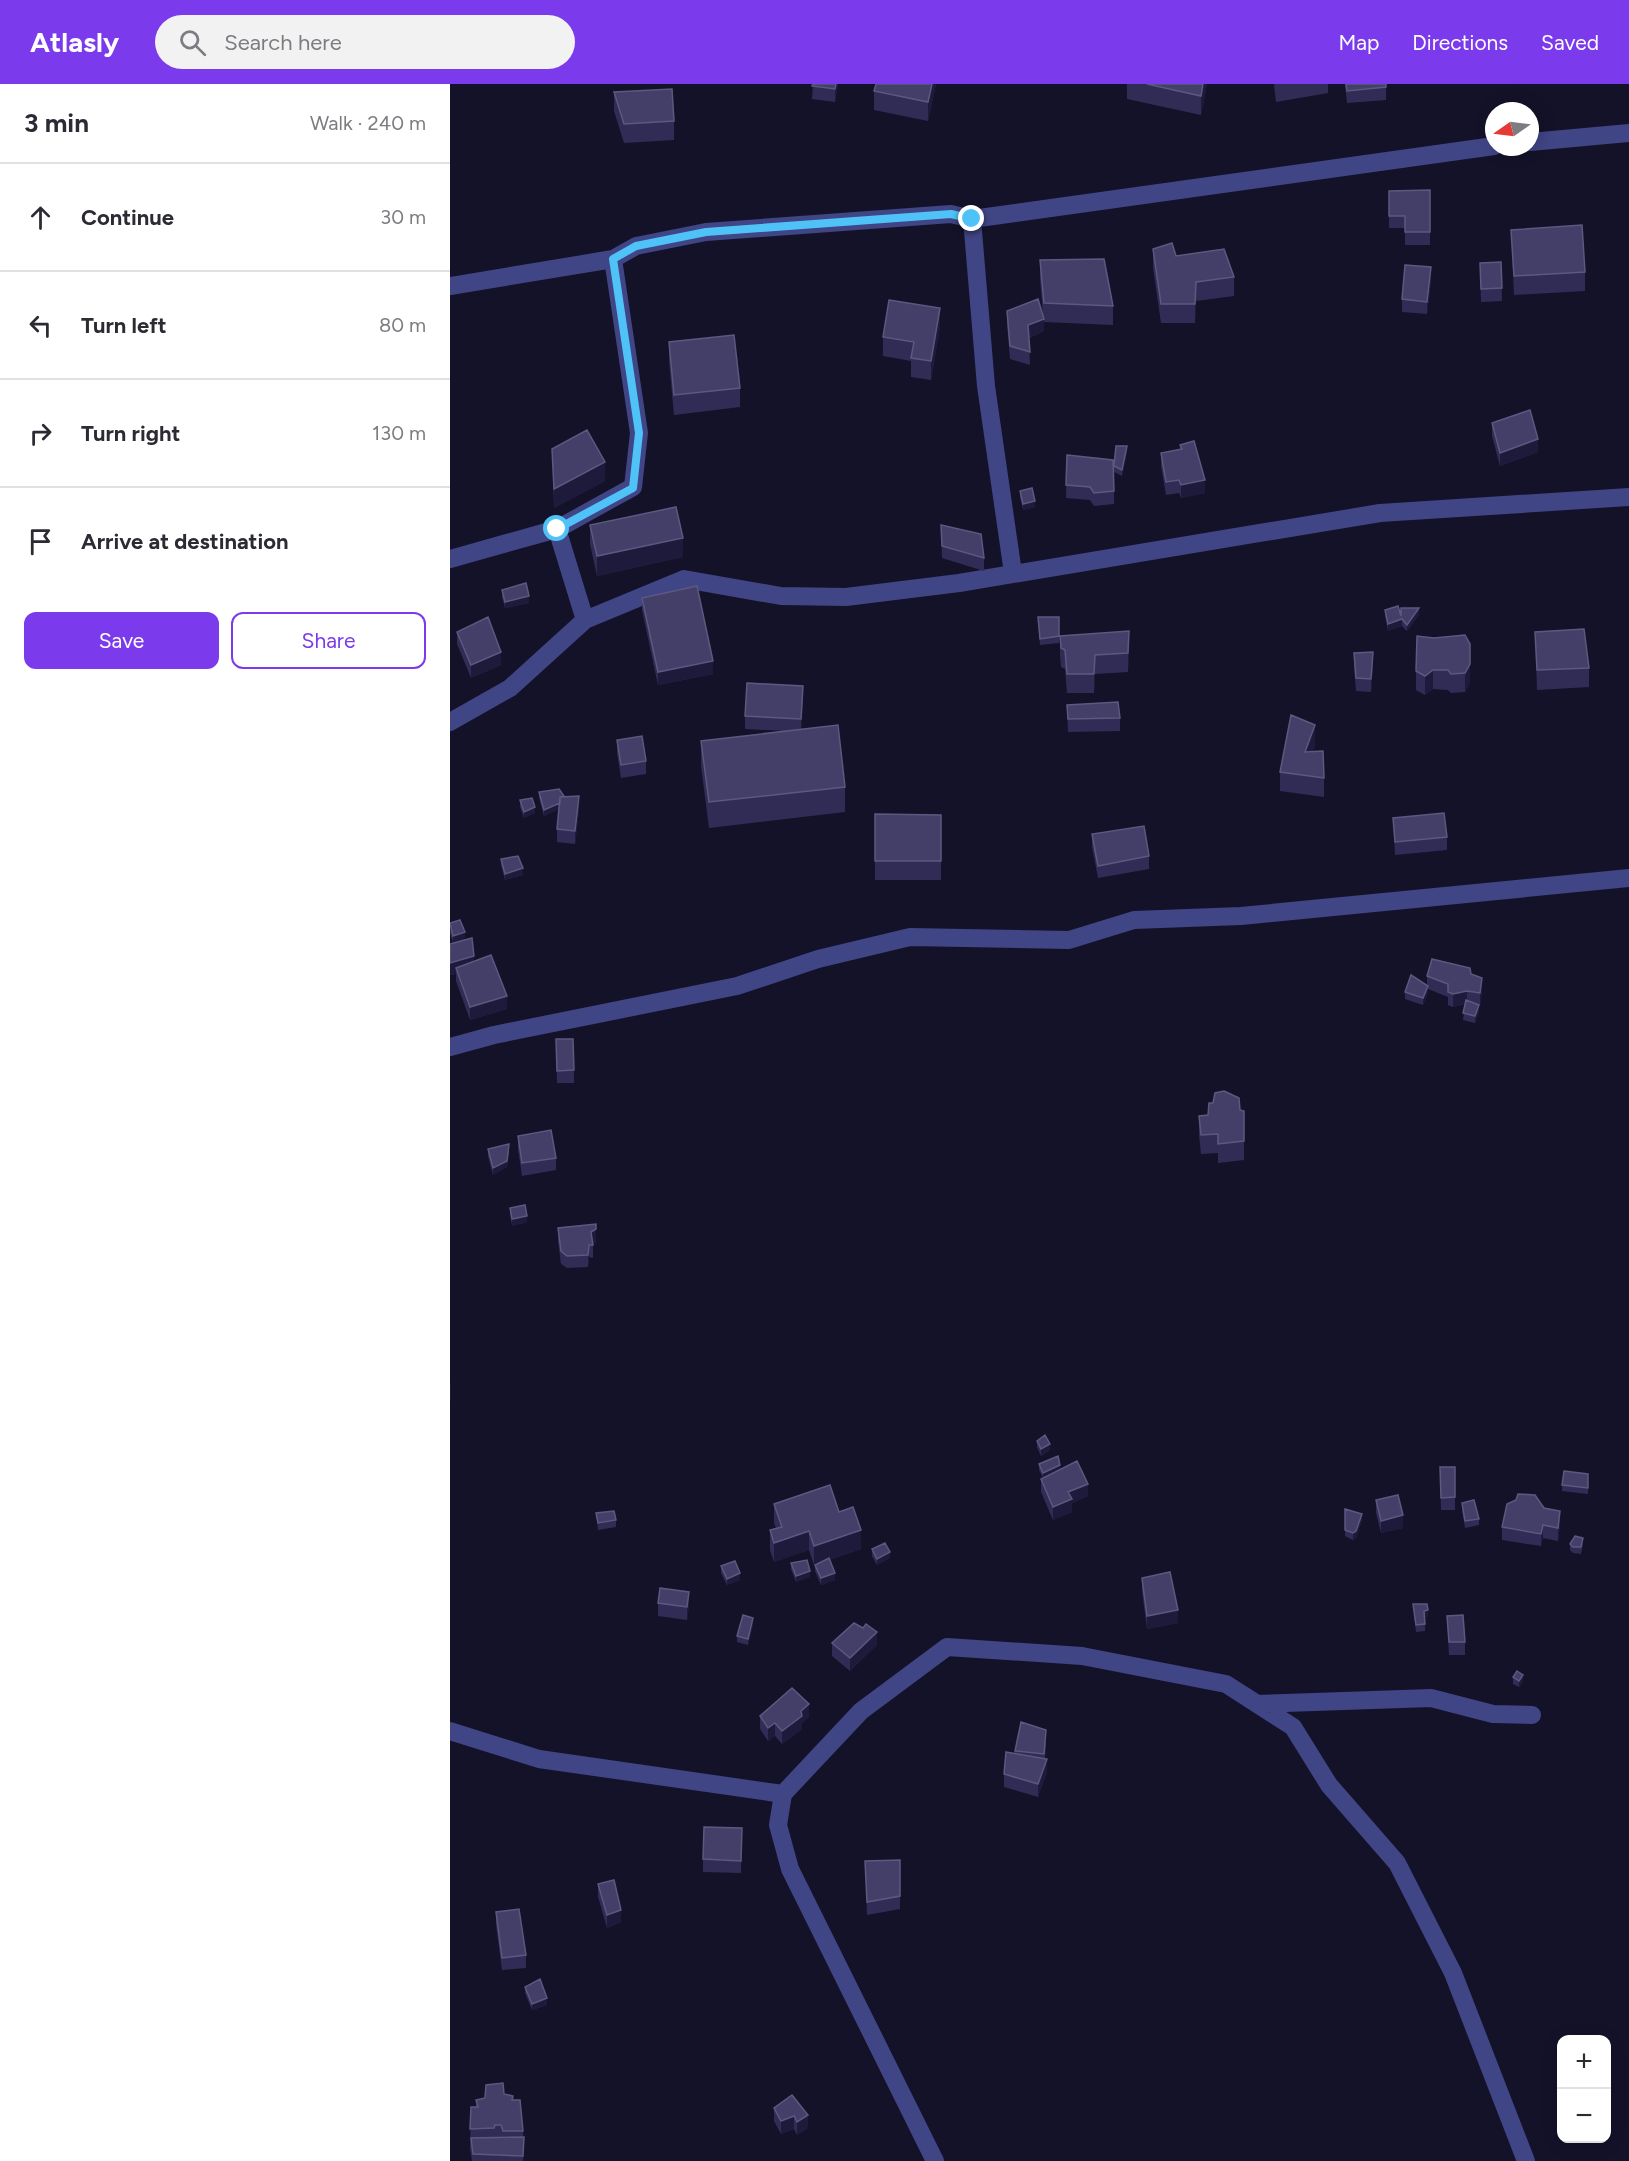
<!DOCTYPE html>
<meta charset="utf-8">
<style>
:root{--surface:#fff;--page:#f2f2f3;--text:#2b2b33;--muted:#7c7c81;--line:#e1e1e2;--accent:#7c3aed}
body{margin:0;font-family:Figtree,sans-serif;background:var(--page);color:var(--text)}
.controls{position:absolute;right:18px;bottom:18px;display:grid;overflow:hidden;border-radius:12px;box-shadow:0 3px 15px #0003}
.controls button{width:54px;height:54px;display:grid;place-items:center;padding:0;border:0;border-bottom:2px solid var(--line);background:var(--surface);color:var(--text);font:30px sans-serif}
.compass{position:absolute;left:1035px;top:18px;width:54px;height:54px;border-radius:50%;background:var(--surface);box-shadow:0 3px 15px #0003;rotate:256deg}
.stop{position:absolute;width:18px;height:18px;margin:-14px;border:4px solid #4fc3f7;border-radius:50%;background:#fff}
.stop.end{background:#4fc3f7;border-color:#fff;box-shadow:0 2px 6px #0008}
.list{margin:0;padding:0;list-style:none}
h2{display:flex;justify-content:space-between;align-items:center;height:78px;margin:0;padding:0 24px;font-size:26px}
h2 small{font-size:20px;font-weight:400;color:var(--muted)}
.list li{display:grid;grid-template-columns:39px 1fr auto;gap:18px;align-items:center;box-sizing:border-box;height:108px;padding:0 24px;border-top:2px solid var(--line)}
.list b{display:block;font-size:22px;white-space:nowrap}
.list em{font-size:20px;font-style:normal;color:var(--muted)}
.actions{display:flex;gap:12px;padding:18px 24px}
.actions a{flex:1;padding:14px 0;border:2px solid var(--accent);border-radius:12px;text-align:center;font-size:21px;color:var(--accent)}
.actions .main{background:var(--accent);color:#fff}
.icon{flex:none;width:33px;height:33px;fill:none;stroke:currentColor;stroke-width:2;stroke-linecap:round;stroke-linejoin:round}
.map{position:relative;flex:none;width:1179px;height:2077px;overflow:hidden}
header{display:flex;align-items:center;gap:36px;box-sizing:border-box;height:84px;padding:0 30px;background:var(--accent);color:#fff}
header strong{font-size:28px}
nav{display:flex;gap:33px;margin-inline-start:auto;font-size:21px}
.search{width:420px;height:54px;background:var(--page);display:flex;align-items:center;gap:15px;box-sizing:border-box;padding:0 21px;border-radius:33px;color:var(--muted);font-size:22px}
main{display:flex}
aside{flex:1;background:var(--surface)}
.map>svg:first-child{display:block}
.lines{fill:none;stroke-linecap:round;stroke-linejoin:round}
.minor{stroke:#404585;stroke-width:18}
.wall{fill:#312c56}
.shaded-wall{fill:#1e1a3c}
.building{fill:#433f68;stroke:#5c587f;stroke-width:1.5}
.route{stroke:#4fc3f7;stroke-width:8}
</style>
<header>
<strong>Atlasly</strong>
<div class="search"><svg class="icon" aria-label="search" viewBox="0 0 24 24"><circle cx="10" cy="10" r="6"/><path d="M15 15l6 6"/></svg>Search here</div>
<nav><a>Map</a><a>Directions</a><a>Saved</a></nav>
</header>
<main>
<aside>
<h2>3 min<small>Walk · 240 m</small></h2>
<ul class="list">
<li><svg class="icon" aria-label="ahead" viewBox="0 0 24 24"><path d="M12 20V5M6 11l6-6 6 6"/></svg><div><b>Continue</b></div><em>30 m</em></li>
<li><svg class="icon" aria-label="left" viewBox="0 0 24 24"><path d="M17 20v-9H6M10 6l-5 5 5 5"/></svg><div><b>Turn left</b></div><em>80 m</em></li>
<li><svg class="icon" aria-label="right" viewBox="0 0 24 24"><path d="M7 20v-9h11M14 6l5 5-5 5"/></svg><div><b>Turn right</b></div><em>130 m</em></li>
<li><svg class="icon" aria-label="arrive" viewBox="0 0 24 24"><path d="M6 21V4h12l-3 4 3 4H6"/></svg><div><b>Arrive at destination</b></div></li>
</ul>
<div class="actions"><a class="main">Save</a><a>Share</a></div>
</aside>
<div class="map">
<svg width="1179" height="2077" viewBox="0 0 1179 2077">
<rect width="100%" height="100%" fill="#141229"/>
<g class="lines">
<!-- minor -->
<path class="minor" d="M1080,58L1179,49
M522,135L536,302L563,489
M0,202L163,175L186,162L256,148L501,130L522,135L1044,62
M107,445L135,536
M0,475L107,445L183,403L189,349L163,175
M0,638L60,604L135,536L234,495L331,512L396,513L509,499L930,429L1179,413
M0,963L44,951L287,902L368,875L460,853L619,856L684,836L791,832L1179,794
M807,1620L981,1614L1043,1630L1082,1631
M0,1647L89,1675L333,1710L328,1741L340,1785L485,2077
M333,1710L411,1627L497,1563L632,1572L776,1600L843,1643L879,1701L947,1779L1003,1889L1076,2077"/>
</g>
<!-- wall -->
<path class="wall" d="M363,0H388L385,18L362,15Z
M426,0H486L478,37L424,26V7Z
M677,0H757L751,31L677,15Z
M824,0H878V9L826,18Z
M895,0H936V16L897,19Z
M164,8L224,37V56L174,59L164,27Z
M980,106V161H955V144H939V107Z
M1061,146L1135,188V207L1064,211Z
M703,165L784,193V212L746,217L745,239H711L703,184Z
M590,176L663,222V241L594,238V247L579,254L580,281L560,275L557,240V227L593,231L590,195Z
M1051,178L1052,217L1031,218L1030,179Z
M981,196L977,230L952,228V215Z
M490,243L481,296L461,293V277L433,272V253Z
M219,258L290,304V323L224,331L219,277Z
M1042,339L1088,368L1050,382L1042,352Z
M730,361L755,409L731,414L729,409L716,411L711,382V369L730,365Z
M102,365L155,397L104,424Z
M677,368L672,392L664,388V382Z
M617,371L664,407V420L644,422L640,416L616,414Z
M570,407L585,423L573,426L570,413Z
M140,441L233,473L147,492L140,460Z
M491,441L534,474V487L492,474Z
M52,506L79,519L55,524L52,513Z
M192,514L263,590L208,601L192,526Z
M935,526L951,532L969,531L957,547L952,542L938,547L935,532Z
M588,533H609V559L590,561Z
M7,548L51,581L21,594L7,560Z
M1085,548L1139,584V603L1087,606Z
M1015,551L1020,599L1015,608L1001,609L998,606L983,605L975,611L966,606V587L984,554Z
M610,552L679,566L678,588L645,590L644,609H617L615,585L611,583L610,571Z
M904,569L923,580L921,608L906,607L904,582Z
M353,615L351,645L395,703V728L259,744L251,682V657L335,647L295,645V632Z
M617,621L670,634V647L618,648Z
M167,656L196,677V690L171,694L167,669Z
M865,661L862,668L874,694V713L830,707V688Z
M89,708L114,712L129,725L125,760L107,758V745L109,725L94,732L89,714Z
M70,716L85,729L74,734L70,723Z
M425,730L491,731V796H425Z
M943,734L997,753V766L945,771Z
M642,750L699,772V785L648,794L642,763Z
M51,775L73,791L55,796L51,781Z
M0,839L15,855L3,859L0,849Z
M0,860L24,877L57,925L20,936L6,897V890L0,891Z
M1021,890L1032,907L1030,921H1029V927L1025,939L1013,936L1015,920L1003,923L998,921V913L978,905V908L973,921L955,915V908L977,901V892Z
M106,955L124,986V999H107Z
M790,1026L794,1027V1076L768,1079V1069L751,1070L749,1051V1032Z
M68,1052L106,1074V1086L72,1092L68,1065Z
M38,1065L59,1067L57,1083L43,1091L38,1072Z
M60,1124L77,1138L62,1142L60,1130Z
M146,1140V1158L143,1160V1174L139,1173L138,1183L117,1184L111,1180L108,1157V1144Z
M587,1357L600,1366L591,1372L587,1363Z
M589,1380L610,1385L638,1412L622,1419V1428L603,1436L591,1408V1395L593,1394L589,1386Z
M990,1383H1005V1426H991Z
M1138,1390V1410L1112,1407V1401Z
M926,1416L953,1444L931,1449L926,1429Z
M1012,1419L1029,1435V1441L1015,1444L1012,1426Z
M324,1420L389,1428L411,1465L379,1476L385,1496L371,1501L365,1487V1481L367,1480L364,1481L359,1466L324,1478L320,1466V1446L326,1444L324,1439Z
M1094,1424L1110,1440L1108,1457L1093,1454L1091,1462L1052,1456V1443Z
M895,1425L912,1436L906,1454L903,1456L895,1452Z
M146,1429L166,1436V1443L148,1446Z
M1120,1460H1133L1131,1470L1123,1469L1120,1466Z
M422,1465L440,1474L427,1481L422,1472Z
M341,1479L360,1493L346,1498L341,1485Z
M271,1482L290,1496L277,1501L271,1489Z
M692,1494L728,1539L697,1545L692,1507Z
M208,1519L239,1521L237,1536L208,1532Z
M963,1520L978,1532L975,1533V1547L966,1548Z
M997,1532L1015,1558V1571H999Z
M303,1541L298,1561L287,1558V1552Z
M382,1559L427,1561L400,1587L382,1572Z
M1063,1593L1073,1597L1069,1603L1063,1600Z
M310,1632L359,1633L352,1639V1645L332,1660L325,1652L318,1657L310,1645Z
M596,1658L595,1675L597,1688L588,1713L554,1703V1690L565,1670V1667Z
M292,1744L291,1789L253,1788V1775Z
M450,1776V1825L417,1831L415,1777Z
M148,1800L171,1838L157,1844L148,1813Z
M46,1828L76,1871V1884L52,1886L46,1841Z
M75,1903L97,1921L82,1926L75,1909Z
M54,2010L63,2016L73,2047L74,2066L73,2077H22L20,2065L21,2023H26V2016Z
M342,2011L358,2044L347,2051L344,2045L331,2050L324,2037V2024Z"/>
<!-- shaded-wall -->
<path class="shaded-wall" d="M386,0H388L385,18V5Z
M482,0H486L478,37V18Z
M753,0H757L751,31V12Z
M981,183V196L977,230V218Z
M746,198V217L745,239V220Z
M490,224V243L481,296V277Z
M594,235V247L578,254V241Z
M1088,355V368L1050,382V369Z
M677,362V368L672,392V386Z
M155,378V397L104,424V405Z
M755,396V409L731,414V401Z
M585,417V423L573,426V420Z
M233,454V473L147,492V472Z
M79,512V519L55,524V518Z
M969,524V531L957,547V541Z
M952,535V542L938,547V540Z
M679,547V566L678,588V569Z
M1020,560V599L1015,608V589Z
M51,568V581L21,594V581Z
M923,568V580L921,608V595Z
M645,571V590L644,609V590Z
M263,577V590L208,601V588Z
M983,586V605L975,611V592Z
M353,602V615L351,648V635Z
M865,641V661L855,687V668Z
M129,712V725L125,760V747Z
M116,716V722L94,732V726Z
M85,723V729L74,734V728Z
M73,784V791L55,796V790Z
M15,848V855L3,859V852Z
M24,872V884H6V890L0,891V879Z
M1032,894V907L1030,921V909Z
M978,902V908L973,921V914Z
M1017,907V919L1003,923V910Z
M57,912V925L20,936V923Z
M1029,921V927L1025,939V932Z
M59,1060L57,1083L43,1091V1084Z
M77,1132V1138L62,1142V1135Z
M146,1145V1158L141,1161V1148Z
M139,1161V1173L138,1183V1171Z
M1,1296V1315L0,1320V1301Z
M600,1360V1366L591,1372V1365Z
M610,1381V1388L593,1395V1389Z
M638,1400V1412L622,1419V1428L603,1436V1423L618,1408Z
M1110,1427V1440L1108,1457V1444Z
M912,1430V1436L906,1454L903,1456V1449Z
M953,1431V1444L931,1449V1437Z
M1093,1441V1454L1091,1462V1450Z
M411,1446V1465L364,1481V1462Z
M359,1447V1466L324,1478V1459Z
M440,1468V1474L427,1481V1475Z
M360,1487V1493L346,1498V1492Z
M290,1489V1496L277,1501V1495Z
M385,1489V1496L371,1501V1494Z
M239,1508V1521L237,1536V1523Z
M728,1526V1539L697,1545V1532Z
M978,1526V1532L974,1533V1527Z
M303,1534V1541L298,1561V1555Z
M427,1548V1561L400,1587V1574Z
M1073,1591V1597L1069,1603V1597Z
M359,1620V1633L352,1639V1645L332,1660V1647L351,1627Z
M325,1639V1652L318,1657V1644Z
M597,1675V1688L588,1713V1700Z
M171,1826V1838L157,1844V1831Z
M97,1914V1921L82,1926V1920Z
M358,2031V2044L347,2051V2038Z
M344,2032V2045L331,2050V2037Z"/>
<!-- building -->
<path class="building" d="M363,0H386L385,5L362,2Z
M426,0H482L478,18L424,7Z
M697,0H753L751,12Z
M896,0H936V3L897,7Z
M222,5L224,37L174,40L164,8Z
M980,106V148H955V132H939V107Z
M1132,141L1135,188L1064,192L1061,146Z
M722,159L726,172L774,165L784,193L746,198L745,220H711L703,165Z
M654,175L663,222L594,219L590,176Z
M1051,178L1052,204L1031,205L1030,179Z
M955,181L981,183L977,218L952,215Z
M588,215L594,235L578,241L580,268L560,262L557,227Z
M439,216L490,224L481,277L461,274L464,258L433,253Z
M284,251L290,304L224,311L219,258Z
M1080,326L1088,355L1050,369L1042,339Z
M137,346L155,378L104,405L102,365Z
M744,357L755,396L731,401L729,396L716,398L711,369L732,365L730,361Z
M666,362H677L672,386L664,382Z
M617,371L663,376L664,407L644,409L640,403L616,401Z
M582,404L585,417L573,420L570,407Z
M226,423L233,454L147,472L140,441Z
M491,441L531,450L534,474L492,462Z
M76,499L79,512L55,518L52,506Z
M247,502L263,577L208,588L192,514Z
M948,522L951,532V524H969L957,541L952,535L938,540L935,526Z
M38,533L51,568L21,581L7,548Z
M588,533H609V552L590,555Z
M1134,545L1139,584L1087,586L1085,548Z
M679,547L678,569L645,571L644,590H617L615,566L611,564L610,552Z
M1015,551L1020,560V580L1015,589L1001,590L998,586H983L975,592L966,587L967,552L984,554Z
M923,568L921,595L906,594L904,569Z
M297,599L353,602L351,635L295,632Z
M668,618L670,634L618,635L617,621Z
M841,631L865,641L855,668L873,667L874,694L830,688Z
M388,641L395,703L259,718L251,657Z
M192,652L196,677L171,681L167,656Z
M109,705L114,712L110,713V719L94,726L89,708Z
M129,712L125,747L107,745L110,713Z
M82,714L85,723L74,728L70,716Z
M994,729L997,753L945,758L943,734Z
M425,730L491,731V777H425Z
M694,742L699,772L648,782L642,750Z
M68,772L73,784L55,790L51,775Z
M10,836L15,848L3,852L0,839Z
M22,854L24,872L0,879V860Z
M41,871L57,912L20,923L6,884Z
M982,875L1020,884L1021,890L1032,894L1030,909L1017,907L1003,910L998,908V900L977,892Z
M961,891L978,902L973,914L955,908Z
M1016,916L1029,921L1025,932L1013,929Z
M106,955H123L124,986L107,987Z
M774,1007L789,1014L790,1026L794,1027V1057L768,1060V1050L751,1051L749,1032L758,1031L759,1019H763L765,1009Z
M101,1046L106,1074L72,1079L68,1052Z
M59,1060L57,1077L43,1084L38,1065Z
M75,1121L77,1132L62,1135L60,1124Z
M146,1140V1145L141,1148L143,1161H139L138,1171L117,1172L111,1167L108,1144Z
M595,1351L600,1360L591,1365L587,1357Z
M608,1372L610,1381L593,1389L589,1380Z
M627,1377L638,1400L618,1408L622,1415L603,1423L591,1395Z
M990,1383H1005V1413L991,1414Z
M1114,1387L1138,1390V1404L1112,1401Z
M380,1401L389,1428L403,1423L411,1446L364,1462L359,1447L324,1459L320,1446L332,1443L324,1420Z
M1068,1410L1085,1411L1094,1424L1110,1427L1108,1444L1093,1441L1091,1450L1052,1443L1057,1420L1066,1416Z
M948,1411L953,1431L931,1437L926,1416Z
M1024,1416L1029,1435L1015,1437L1012,1419Z
M895,1425L912,1430L906,1447L903,1449L895,1446Z
M164,1427L166,1436L148,1439L146,1429Z
M1125,1452L1133,1454L1131,1463H1123L1120,1460Z
M435,1459L440,1468L427,1475L422,1465Z
M379,1474L385,1489L371,1494L365,1481Z
M357,1476L360,1487L346,1492L341,1479Z
M285,1477L290,1489L277,1495L271,1482Z
M720,1488L728,1526L697,1532L692,1494Z
M210,1504L239,1508L237,1523L208,1519Z
M963,1520H977L978,1526L974,1527L975,1540L966,1541Z
M293,1531L303,1534L298,1555L287,1552Z
M1013,1531L1015,1558H999L997,1532Z
M404,1539L413,1544L416,1540L427,1548L400,1574L382,1559Z
M1067,1587L1073,1591L1069,1597L1063,1593Z
M342,1604L359,1620L351,1627L352,1632L332,1647L325,1639L318,1644L310,1632Z
M571,1638L596,1646L594,1670L565,1667Z
M556,1668L597,1675L588,1700L554,1690Z
M254,1743L292,1744L291,1777L253,1775Z
M450,1776V1812L417,1818L415,1777Z
M164,1796L171,1826L157,1831L148,1800Z
M69,1825L76,1871L52,1874L46,1828Z
M90,1895L97,1914L82,1920L75,1903Z
M53,1999L54,2010L63,2012L62,2016H70L73,2047H53L51,2041H45L44,2044L20,2045L21,2023H28L26,2016L35,2014L36,2001Z
M342,2011L358,2031L347,2038L344,2032L331,2037L324,2024Z
M74,2053L73,2072L23,2070L21,2054Z"/>
<g class="lines">
<!-- route -->
<path class="route" d="M107,445L183,404L189,349L163,175L186,162L256,148L501,130L522,135"/>
</g>
</svg>
<div class="controls">
<button>+</button>
<button>−</button>
</div>
<svg class="compass" viewBox="-18 -18 36 36"><path d="M0-13l5 13h-10z" fill="#e53935"/><path d="M0 13l5-13h-10z" fill="#7c7c81"/></svg>
<div class="stop" style="left:107px;top:445px"></div>
<div class="stop end" style="left:522px;top:135px"></div>
</div>
</main>
